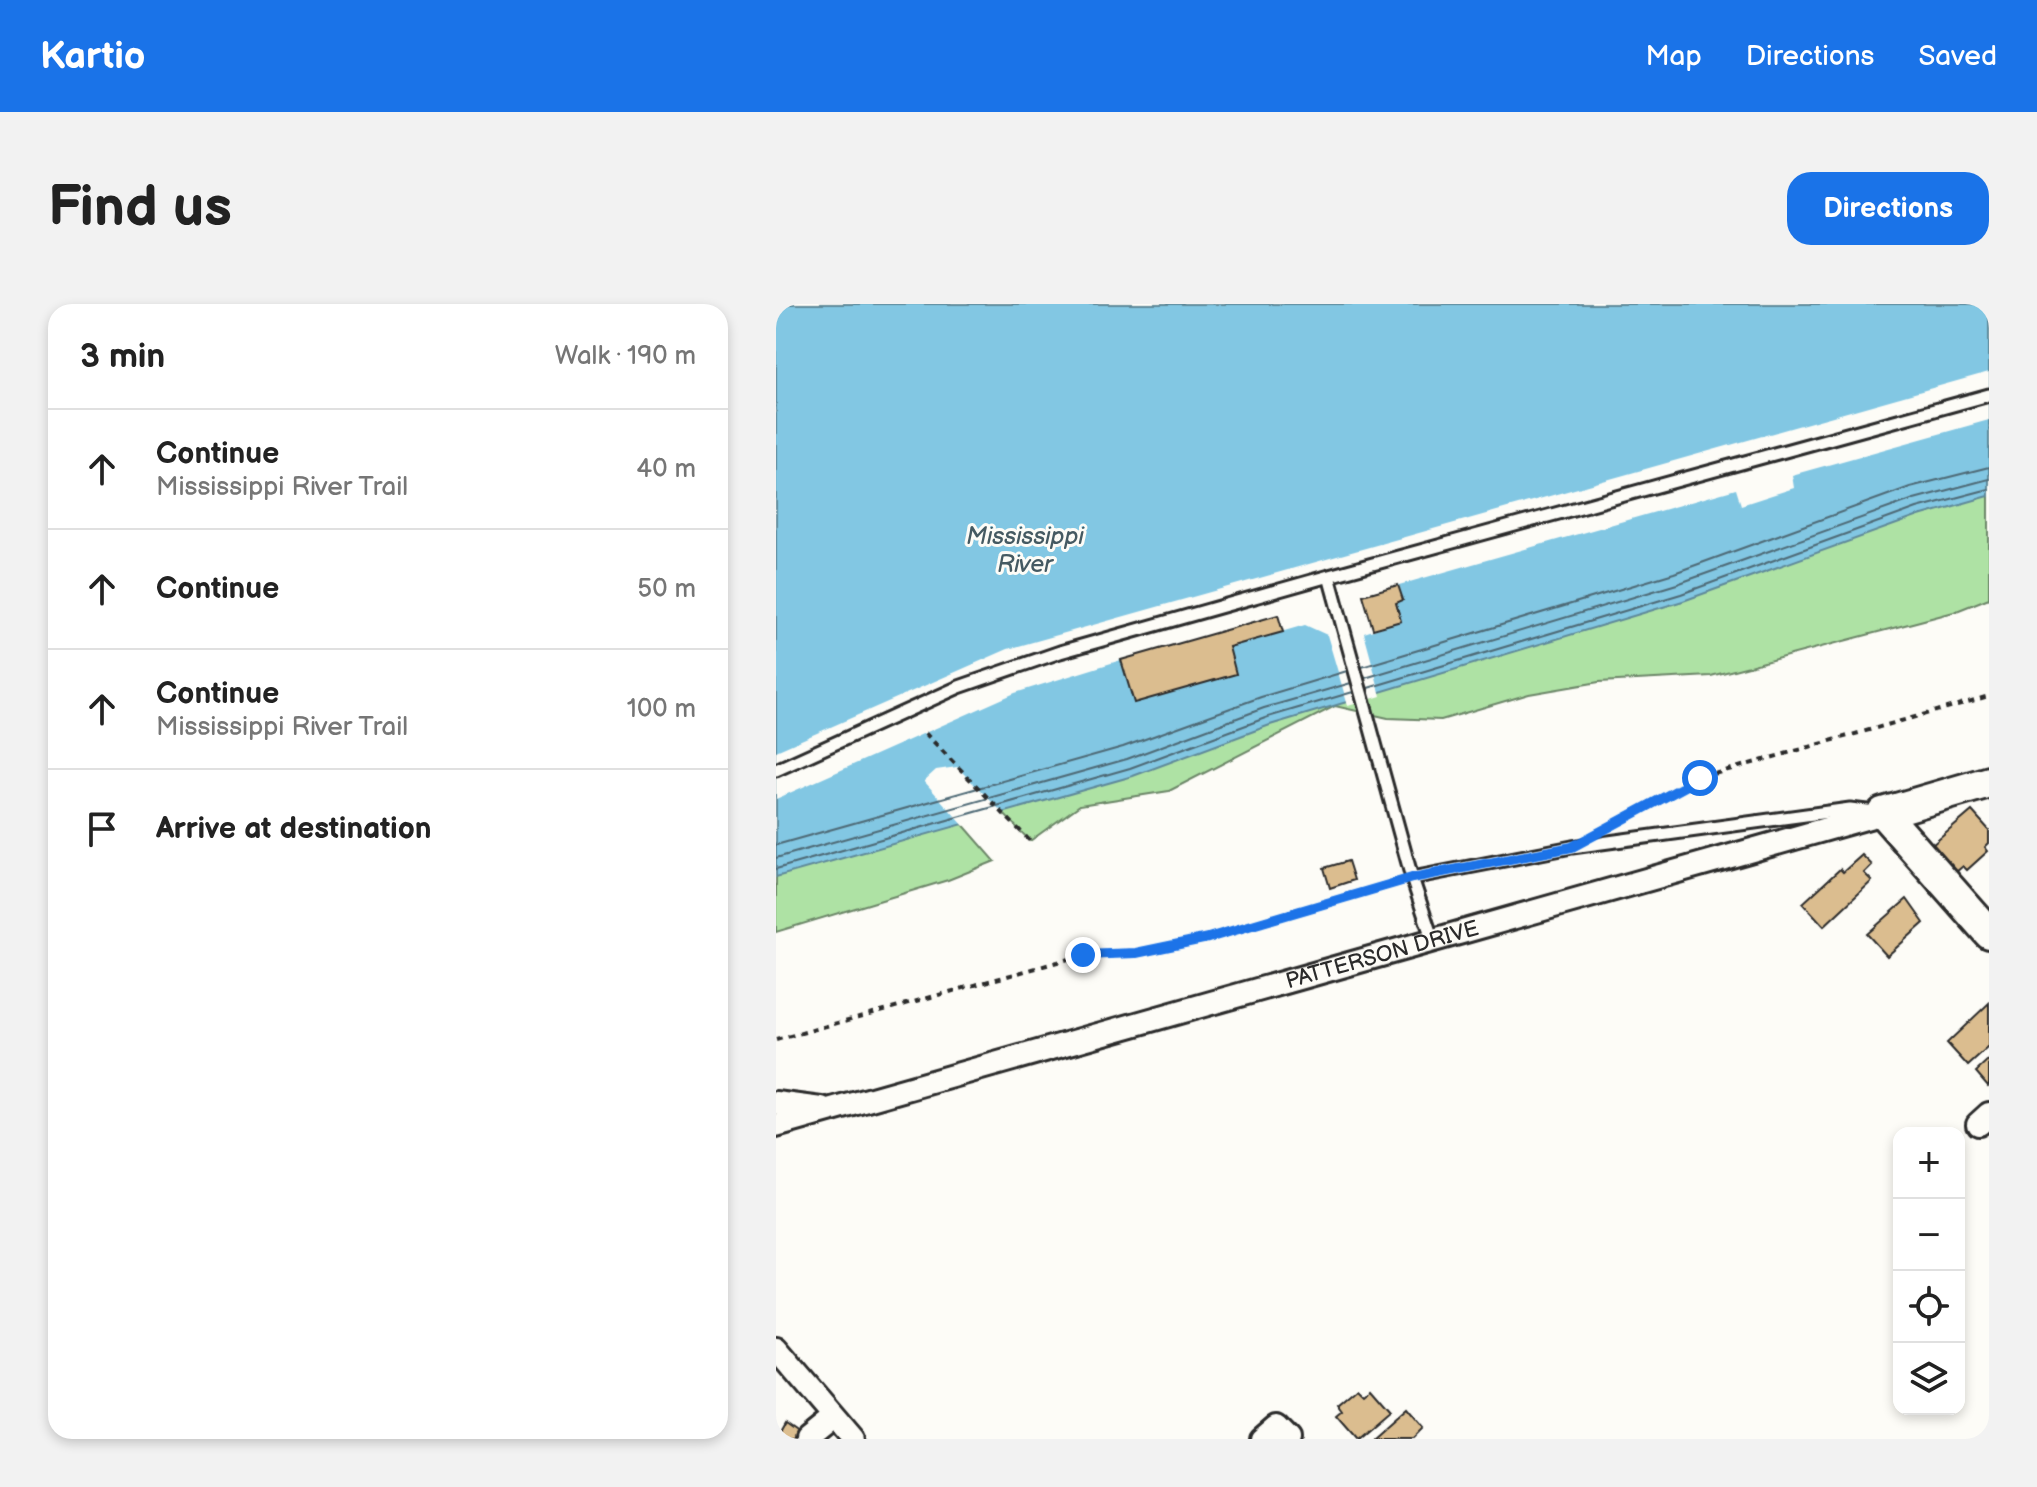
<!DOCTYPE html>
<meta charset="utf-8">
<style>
:root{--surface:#fff;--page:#f2f2f2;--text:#222;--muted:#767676;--line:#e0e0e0;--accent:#1a73e8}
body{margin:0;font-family:"Balsamiq Sans",sans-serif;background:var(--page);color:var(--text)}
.controls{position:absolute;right:24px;bottom:24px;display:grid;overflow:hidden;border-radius:16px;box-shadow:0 4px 12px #0003}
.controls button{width:72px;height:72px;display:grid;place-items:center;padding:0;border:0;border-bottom:2px solid var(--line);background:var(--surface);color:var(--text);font:40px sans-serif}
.stop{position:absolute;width:24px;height:24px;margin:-18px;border:6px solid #1a73e8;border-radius:50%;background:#fff}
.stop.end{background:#1a73e8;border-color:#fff;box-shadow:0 2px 8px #0008}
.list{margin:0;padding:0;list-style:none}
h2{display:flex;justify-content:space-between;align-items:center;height:104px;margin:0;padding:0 32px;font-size:34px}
h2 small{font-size:26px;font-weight:400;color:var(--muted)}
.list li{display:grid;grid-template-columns:52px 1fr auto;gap:24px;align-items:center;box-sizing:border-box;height:120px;padding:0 32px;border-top:2px solid var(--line)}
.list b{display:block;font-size:30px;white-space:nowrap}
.list p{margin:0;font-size:26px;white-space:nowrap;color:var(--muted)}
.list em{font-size:26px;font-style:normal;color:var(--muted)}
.icon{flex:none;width:44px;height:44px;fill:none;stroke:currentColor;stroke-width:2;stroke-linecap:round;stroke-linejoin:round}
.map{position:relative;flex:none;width:1213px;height:1135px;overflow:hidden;border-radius:24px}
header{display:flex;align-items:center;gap:48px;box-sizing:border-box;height:112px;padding:0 40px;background:var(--accent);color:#fff}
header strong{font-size:38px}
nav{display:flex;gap:44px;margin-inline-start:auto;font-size:28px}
.intro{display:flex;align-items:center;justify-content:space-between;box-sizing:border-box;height:192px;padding:0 48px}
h1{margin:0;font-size:56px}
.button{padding:20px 36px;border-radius:24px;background:var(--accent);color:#fff;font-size:28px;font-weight:700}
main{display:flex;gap:48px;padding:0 48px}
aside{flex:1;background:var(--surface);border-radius:24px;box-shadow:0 4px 12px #0003}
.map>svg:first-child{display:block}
.green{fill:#aee2a4;stroke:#6c8668;stroke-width:2}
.water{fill:#82c7e3;stroke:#5f8999;stroke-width:2}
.pier{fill:#fdfcf7}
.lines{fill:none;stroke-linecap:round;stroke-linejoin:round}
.shore{stroke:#4e6975;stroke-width:2}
.building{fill:#dbbd8f;stroke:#2b2b2b;stroke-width:2}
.lane-casing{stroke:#2b2b2b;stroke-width:17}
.street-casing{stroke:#2b2b2b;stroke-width:28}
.secondary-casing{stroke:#2b2b2b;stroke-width:36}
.path{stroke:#2b2b2b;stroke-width:4;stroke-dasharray:6 6;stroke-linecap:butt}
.lane{stroke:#fdfcf7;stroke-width:11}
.street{stroke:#fdfcf7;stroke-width:22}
.secondary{stroke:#fdfcf7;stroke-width:30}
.route{stroke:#1a73e8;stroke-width:10}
.labels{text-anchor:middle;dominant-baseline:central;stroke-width:6;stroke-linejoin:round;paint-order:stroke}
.street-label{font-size:22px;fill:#2b2b2b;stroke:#fdfcf7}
.water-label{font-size:24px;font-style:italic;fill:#455a62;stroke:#fdfcf7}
</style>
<header>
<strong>Kartio</strong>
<nav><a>Map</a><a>Directions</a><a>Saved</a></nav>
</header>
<div class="intro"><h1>Find us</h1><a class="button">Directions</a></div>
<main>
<aside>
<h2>3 min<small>Walk · 190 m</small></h2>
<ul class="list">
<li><svg class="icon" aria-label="ahead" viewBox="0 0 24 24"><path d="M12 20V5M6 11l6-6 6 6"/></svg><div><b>Continue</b><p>Mississippi River Trail</p></div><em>40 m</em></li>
<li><svg class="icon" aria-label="ahead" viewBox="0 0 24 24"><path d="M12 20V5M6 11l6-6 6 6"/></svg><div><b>Continue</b></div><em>50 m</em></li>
<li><svg class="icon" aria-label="ahead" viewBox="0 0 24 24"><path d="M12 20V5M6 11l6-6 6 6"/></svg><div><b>Continue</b><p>Mississippi River Trail</p></div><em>100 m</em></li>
<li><svg class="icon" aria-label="arrive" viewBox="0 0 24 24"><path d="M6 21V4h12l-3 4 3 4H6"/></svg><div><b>Arrive at destination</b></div></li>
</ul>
</aside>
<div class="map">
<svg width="1213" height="1135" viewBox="0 0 1213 1135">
<rect width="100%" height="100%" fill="#fdfcf7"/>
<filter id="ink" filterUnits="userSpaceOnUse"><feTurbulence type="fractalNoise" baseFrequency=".0125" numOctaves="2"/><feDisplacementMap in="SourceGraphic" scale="16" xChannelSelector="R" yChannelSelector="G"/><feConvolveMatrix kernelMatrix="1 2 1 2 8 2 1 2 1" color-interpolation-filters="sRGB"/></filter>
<g filter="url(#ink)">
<!-- green -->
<path class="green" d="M1213,178V294L1178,308L935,372L823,378L753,390L665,416L612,414L559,402L393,487L304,501L254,537L220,502Z
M171,502L219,557L172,576L0,628V564Z"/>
<!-- water -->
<path class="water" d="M0,0H1213V192L1143,212L907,297L494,421L357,472L0,573Z"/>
<!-- pier -->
<path class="pier" d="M1213,68V116L1016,171L1018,184L965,201L960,185L623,281L627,296L620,299L625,317L588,329L605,392L572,402L551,331L529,321L453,343L460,370L358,399L345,356L239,389L0,495V447L232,345Z
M181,463L229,511L188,522L148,477L160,466Z"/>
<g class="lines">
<!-- shore -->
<path class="shore" d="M586,363L898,269L1134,183L1213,163
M589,374L901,280L1138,195L1213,175
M592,384L905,290L1141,204L1213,185
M0,541L347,443L485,393L571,367
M0,554L351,455L488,404L575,379
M0,565L354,464L492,413L577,388"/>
</g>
<!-- building -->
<path class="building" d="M622,281L627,296L620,299L625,317L597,325L587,291Z
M502,311L507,328L453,343L460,370L358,399L345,356Z
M1196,507L1213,526V539L1209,543L1212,547L1191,566L1187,562L1180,568L1156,541Z
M1086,551L1096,561L1088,569L1096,577L1048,622L1027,599L1064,565L1067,568Z
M572,557L578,576L554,584L548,564Z
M1131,595L1148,619L1111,652L1091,630Z
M1213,699V743L1192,762L1171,739Z
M1213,756V781L1212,782L1200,768Z
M581,1083L587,1089L594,1083L614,1106L580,1135L560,1112L566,1107L561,1100Z
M630,1104L647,1124L636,1135H595Z
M9,1119L26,1131L23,1135H0Z"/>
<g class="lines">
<defs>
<path id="lane" d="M0,466L183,383L284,348L553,272
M636,574L796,543L1074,505L1091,507
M657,637L636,574L553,272L1213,91"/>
<g id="street">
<path d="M0,799L46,805"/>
<path d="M1202,820L1213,810"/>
<path id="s1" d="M0,822L1107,509"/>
<path d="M0,1045L77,1135"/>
<path d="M31,1135L57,1114"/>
<path d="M486,1135L500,1123L512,1135"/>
</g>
<path id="secondary" d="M1213,478L1107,509L1213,629"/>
</defs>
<!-- lane casing -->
<use href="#lane" class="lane-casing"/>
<!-- street casing -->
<use href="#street" class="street-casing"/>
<!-- secondary casing -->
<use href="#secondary" class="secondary-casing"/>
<!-- path -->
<path class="path" d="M149,429L254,537
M842,518L924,474L1213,392
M0,736L307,651L360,649L432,634L622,578"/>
<!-- lane -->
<use href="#lane" class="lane"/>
<!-- street -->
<use href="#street" class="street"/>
<!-- secondary -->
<use href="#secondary" class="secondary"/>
</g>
</g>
<g class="lines" filter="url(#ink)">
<!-- route -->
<path class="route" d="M307,651L360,649L432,634L636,574L796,543L924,474"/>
</g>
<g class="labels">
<!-- street labels -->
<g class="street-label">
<text stroke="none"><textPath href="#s1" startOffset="630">PATTERSON DRIVE</textPath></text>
</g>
<!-- water labels -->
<g class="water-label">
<text x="249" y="232">Mississippi<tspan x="249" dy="28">River</tspan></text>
</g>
</g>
</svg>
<div class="controls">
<button>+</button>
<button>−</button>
<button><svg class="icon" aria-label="locate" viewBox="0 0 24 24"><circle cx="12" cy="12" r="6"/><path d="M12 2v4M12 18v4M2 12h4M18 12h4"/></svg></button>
<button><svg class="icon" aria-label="layers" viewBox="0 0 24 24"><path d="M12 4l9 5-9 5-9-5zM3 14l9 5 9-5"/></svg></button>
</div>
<div class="stop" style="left:924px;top:474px"></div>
<div class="stop end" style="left:307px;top:651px"></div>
</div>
</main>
